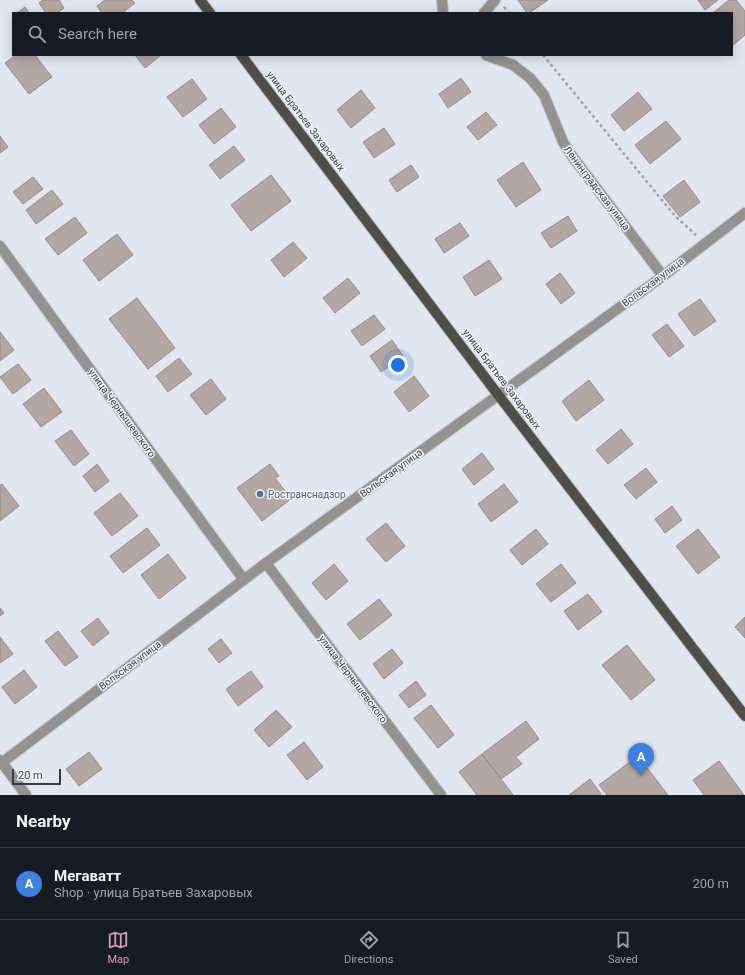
<!DOCTYPE html>
<meta charset="utf-8">
<style>
:root{--surface:#171b24;--page:#20242c;--text:#f1f3f6;--muted:#9ea1a6;--line:#363941;--accent:#d69bba}
body{margin:0;font-family:Roboto,sans-serif;background:var(--page);color:var(--text)}
.scale{position:absolute;left:12px;bottom:10px;width:49px;box-sizing:border-box;padding-left:4px;border:2px solid #3a3c3f;border-top:0;font-size:11px;line-height:14px;white-space:nowrap;color:#3a3c3f;-webkit-text-stroke:3px #eff4fd;paint-order:stroke}
.you{position:absolute;left:398px;top:365px;width:14px;height:14px;margin:-10px;border:3px solid #fff;border-radius:50%;background:#1a73e8;box-shadow:0 0 0 6px #1a73e833}
.badge{display:grid;place-items:center;width:26px;height:26px;border-radius:50%;background:var(--accent);color:#fff;font-size:13px;font-weight:700}
.pin{position:absolute;translate:-50% -33px;filter:drop-shadow(0 1px 2px #0008)}
.pin::after{content:'';position:absolute;top:21px;width:14px;height:12px;background:inherit;clip-path:polygon(0 0,100% 0,50% 100%)}
.list{margin:0;padding:0;list-style:none}
h2{display:flex;justify-content:space-between;align-items:center;height:52px;margin:0;padding:0 16px;font-size:17px}
h2 small{font-size:13px;font-weight:400;color:var(--muted)}
.list li{display:grid;grid-template-columns:26px 1fr auto;gap:12px;align-items:center;box-sizing:border-box;height:72px;padding:0 16px;border-top:1px solid var(--line)}
.list b{display:block;font-size:15px;white-space:nowrap}
.list p{margin:0;font-size:13px;white-space:nowrap;color:var(--muted)}
.list em{font-size:13px;font-style:normal;color:var(--muted)}
.icon{flex:none;width:22px;height:22px;fill:none;stroke:currentColor;stroke-width:2;stroke-linecap:round;stroke-linejoin:round}
.map{position:relative;flex:none;width:745px;height:795px;overflow:hidden}
.search{position:absolute;background:var(--surface);box-shadow:0 2px 10px #0003;left:12px;right:12px;top:12px;height:44px;display:flex;align-items:center;gap:10px;box-sizing:border-box;padding:0 14px;border-radius:0px;color:var(--muted);font-size:15px}
.sheet{height:124px;background:var(--surface)}
nav{display:flex;justify-content:space-around;align-items:center;box-sizing:border-box;height:56px;border-top:1px solid var(--line);background:var(--surface);font-size:11px;color:var(--muted)}
nav a{display:grid;justify-items:center;gap:2px}
nav .on{color:var(--accent)}
.map>svg:first-child{display:block}
.building{fill:#b2a7a3;stroke:#968b88}
.lines{fill:none;stroke-linecap:round;stroke-linejoin:round}
.minor-casing{stroke:#c0c4cd;stroke-width:12}
.major-casing{stroke:#c0c4cd;stroke-width:12}
.path{stroke:#9fa3aa;stroke-width:2.5;stroke-dasharray:3 3;stroke-linecap:butt}
.minor{stroke:#94918e;stroke-width:10}
.major{stroke:#514d47;stroke-width:10}
.service-dot{fill:#5c6f8a;stroke:#eff4fd;stroke-width:1.5}
.labels{text-anchor:middle;dominant-baseline:central;stroke-width:3;stroke-linejoin:round;paint-order:stroke}
.street-label{font-size:10px;fill:#3a3c3f;stroke:#eff4fd}
.service-label{font-size:10px;fill:#4e5e75;stroke:#eff4fd;text-anchor:start}
</style>
<div class="map">
<svg width="745" height="795" viewBox="0 0 745 795">
<rect width="100%" height="100%" fill="#e1e6f0"/>
<!-- building -->
<path class="building" d="M43,0H59L64,8L57,13H46L39,3Z
M105,0H132L135,3L122,13H102L97,6Z
M518,0H548L529,13H527Z
M698,0H718L705,10Z
M729,0H736L745,11V35L732,46V13H713Z
M25,7L29,13H17Z
M16,55H35L52,77L29,94L5,63Z
M135,55H161L145,68Z
M461,78L471,92L448,108L439,94Z
M192,79L207,99L183,117L167,97Z
M361,90L375,108L351,128L337,110Z
M638,92L652,109L624,131L611,115Z
M221,108L236,127L214,144L199,125Z
M486,112L497,125L478,140L467,127Z
M666,121L681,139L650,164L635,145Z
M384,128L395,144L374,158L363,142Z
M0,136L8,147L0,153Z
M234,146L245,160L220,179L209,165Z
M523,162L541,190L516,207L497,180Z
M411,165L419,177L397,192L389,180Z
M271,175L291,201L251,231L231,205Z
M33,177L43,189L23,204L13,192Z
M684,180L700,202L680,217L663,196Z
M52,190L63,204L36,224L26,210Z
M568,216L577,231L551,248L541,233Z
M75,217L87,233L58,255L45,239Z
M460,223L469,236L444,253L435,239Z
M117,234L133,255L99,281L83,260Z
M293,242L307,258L284,277L271,260Z
M489,260L502,279L475,296L463,277Z
M560,273L575,293L561,304L546,284Z
M348,278L360,293L335,313L323,298Z
M137,298L175,348L148,369L109,319Z
M700,299L716,321L694,336L678,314Z
M374,315L385,329L362,346L351,331Z
M667,324L684,346L669,357L652,335Z
M0,332L14,350L0,361Z
M392,340L403,356L381,372L370,356Z
M179,358L192,374L168,392L156,376Z
M18,364L31,380L13,394L0,377Z
M414,376L429,396L409,412L394,392Z
M211,379L226,399L206,415L190,395Z
M589,380L604,400L576,421L562,401Z
M44,388L62,412L41,427L23,404Z
M621,429L633,444L608,464L596,450Z
M71,430L89,454L74,466L55,441Z
M482,453L494,469L474,485L462,469Z
M97,464L109,481L95,492L83,476Z
M270,464L279,476L275,478L291,499L262,521L237,488Z
M646,468L657,482L636,499L624,485Z
M2,484L19,506L0,521V485Z
M504,484L518,502L491,522L478,504Z
M120,493L138,516L112,536L94,513Z
M672,506L682,520L665,533L655,519Z
M386,523L405,546L386,562L366,539Z
M147,528L160,545L123,573L110,556Z
M536,529L548,544L522,565L510,550Z
M698,529L720,557L698,574L676,546Z
M168,554L186,578L159,599L141,575Z
M334,564L348,581L326,600L312,583Z
M561,564L576,583L551,602L536,584Z
M588,594L602,612L578,630L564,611Z
M379,599L392,615L360,640L347,624Z
M0,608L4,613L0,616Z
M745,617V638L735,627Z
M98,618L109,633L93,646L81,631Z
M58,631L78,657L65,666L45,641Z
M0,637L13,654L0,663Z
M221,639L232,653L219,663L208,649Z
M627,645L655,680L631,700L602,665Z
M392,649L403,663L384,679L373,664Z
M24,670L37,687L15,704L2,687Z
M251,671L263,687L238,706L226,689Z
M416,681L426,695L409,708L399,695Z
M431,705L454,735L438,748L414,718Z
M276,710L292,727L269,747L254,730Z
M526,721L539,739L516,757L522,764L501,779L482,754Z
M304,742L323,767L307,780L287,755Z
M89,752L102,769L79,786L66,769Z
M482,754L501,779L513,795H477L459,772Z
M638,756L668,795H607L599,785Z
M719,761L744,795H704L693,780Z
M590,779L601,794L599,795H569Z"/>
<g class="lines">
<defs>
<path id="minor" d="M442,0L443,13
M484,13L495,0
M486,55L513,65L530,78L544,95L563,142L572,156L663,276
M0,246L244,580
M266,563L295,602L441,795
M0,760L26,795
M0,764L266,563L663,276L745,213"/>
<path id="major" d="M200,0L210,13
M241,55L499,396L745,716"/>
</defs>
<!-- minor casing -->
<use href="#minor" class="minor-casing"/>
<!-- major casing -->
<use href="#major" class="major-casing"/>
<!-- path -->
<path class="path" d="M504,7L509,13
M543,55L675,216L696,235"/>
<!-- minor -->
<use href="#minor" class="minor"/>
<!-- major -->
<use href="#major" class="major"/>
</g>
<!-- markers -->
<circle class="service-dot" cx="260" cy="494" r="4"/>
<g class="labels">
<!-- street labels -->
<g class="street-label">
<text transform="translate(306 121) rotate(53)">улица Братьев Захаровых</text>
<text transform="translate(597 188) rotate(53)">Ленинградская улица</text>
<text transform="translate(653 282) rotate(-37)">Вольская улица</text>
<text transform="translate(502 379) rotate(53)">улица Братьев Захаровых</text>
<text transform="translate(122 413) rotate(54)">улица Чернышевского</text>
<text transform="translate(391 473) rotate(-36)">Вольская улица</text>
<text transform="translate(130 665) rotate(-37)">Вольская улица</text>
<text transform="translate(353 679) rotate(53)">улица Чернышевского</text>
</g>
<!-- service labels -->
<g class="service-label">
<text x="268" y="494">Ространснадзор</text>
</g>
</g>
</svg>
<div class="scale">20 m</div>
<div class="you"></div>
<div class="pin badge" style="left:641px;top:776px;background:#3f7fe0">A</div>
<div class="search"><svg class="icon" aria-label="search" viewBox="0 0 24 24"><circle cx="10" cy="10" r="6"/><path d="M15 15l6 6"/></svg>Search here</div>
</div>
<section class="sheet">
<h2>Nearby<small></small></h2>
<ul class="list">
<li><span class="badge" style="background:#3f7fe0">A</span><div><b>Мегаватт</b><p>Shop · улица Братьев Захаровых</p></div><em>200 m</em></li>
</ul>
</section>
<nav>
<a class="on"><svg class="icon" aria-label="map" viewBox="0 0 24 24"><path d="M3 6l6-2 6 2 6-2v14l-6 2-6-2-6 2zM9 4v14M15 6v14"/></svg>Map</a>
<a><svg class="icon" aria-label="directions" viewBox="0 0 24 24"><path d="M12 3l9 9-9 9-9-9zM9 14v-3h6M13 9l2 2-2 2"/></svg>Directions</a>
<a><svg class="icon" aria-label="saved" viewBox="0 0 24 24"><path d="M7 4h10v16l-5-4-5 4z"/></svg>Saved</a>
</nav>
